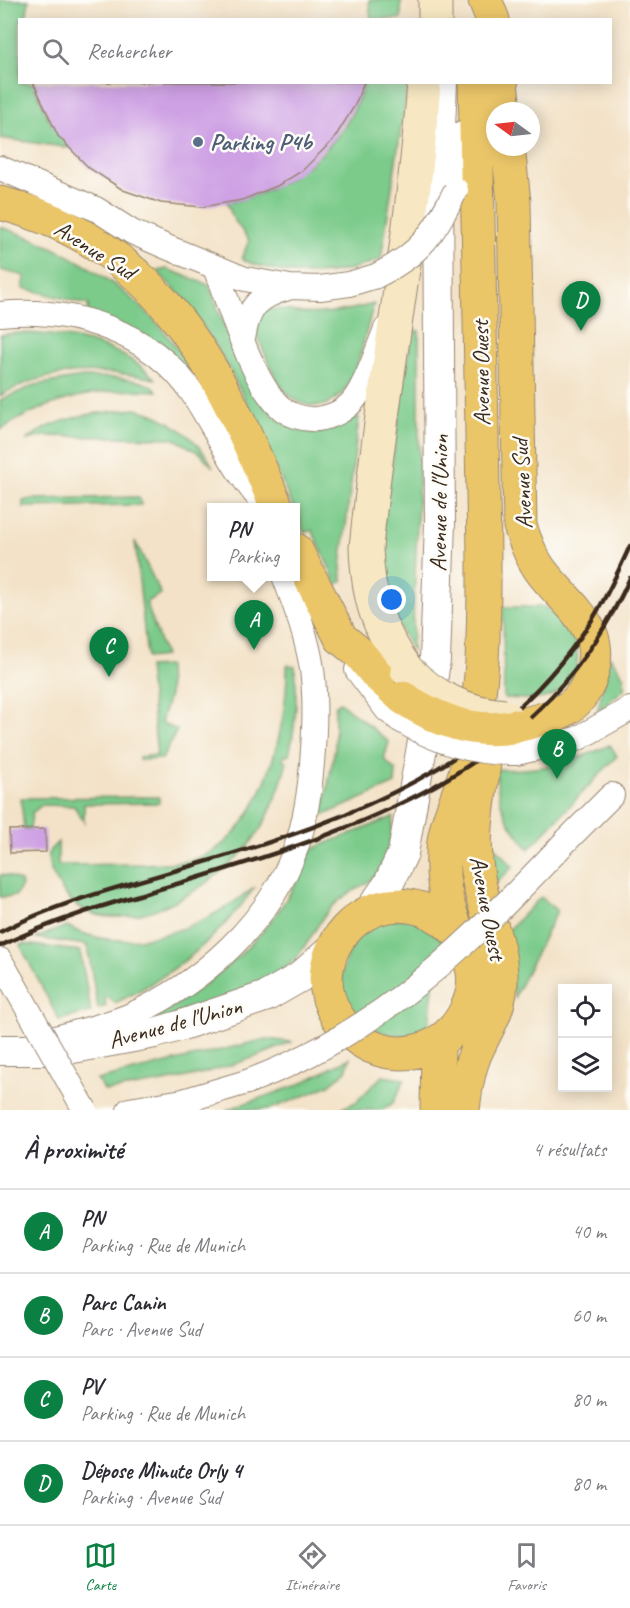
<!DOCTYPE html>
<html lang="fr">
<meta charset="utf-8">
<style>
:root{--surface:#fff;--page:#f7f7f7;--text:#2b2b33;--muted:#7c7c81;--line:#e1e1e2;--accent:#0b8043}
body{margin:0;font-family:Caveat,sans-serif;background:var(--page);color:var(--text)}
.controls{position:absolute;right:18px;bottom:18px;display:grid;overflow:hidden;border-radius:0px;box-shadow:0 3px 15px #0003}
.controls button{width:54px;height:54px;display:grid;place-items:center;padding:0;border:0;border-bottom:2px solid var(--line);background:var(--surface);color:var(--text);font:30px sans-serif}
.compass{position:absolute;left:486px;top:102px;width:54px;height:54px;border-radius:50%;background:var(--surface);box-shadow:0 3px 15px #0003;rotate:285deg}
.you{position:absolute;left:392px;top:600px;width:21px;height:21px;margin:-15px;border:4px solid #fff;border-radius:50%;background:#1a73e8;box-shadow:0 0 0 9px #1a73e833}
.badge{display:grid;place-items:center;width:39px;height:39px;border-radius:50%;background:var(--accent);color:#fff;font-size:20px;font-weight:700}
.pin{position:absolute;translate:-50% -50px;filter:drop-shadow(0 2px 3px #0008)}
.pin::after{content:'';position:absolute;top:32px;width:21px;height:18px;background:inherit;clip-path:polygon(0 0,100% 0,50% 100%)}
.popup{position:absolute;left:207px;top:503px;width:93px;height:78px;box-sizing:border-box;display:grid;place-content:center;border-radius:0px;background:var(--surface);filter:drop-shadow(0 2px 4px #0005);font-size:20px;white-space:nowrap;color:var(--muted)}
.popup b{font-size:22px;color:var(--text)}
.popup::after{content:'';position:absolute;left:50%;top:100%;margin-left:-12px;border:12px solid transparent;border-top-color:var(--surface)}
.list{margin:0;padding:0;list-style:none}
h2{display:flex;justify-content:space-between;align-items:center;height:78px;margin:0;padding:0 24px;font-size:26px}
h2 small{font-size:20px;font-weight:400;color:var(--muted)}
.list li{display:grid;grid-template-columns:39px 1fr auto;gap:18px;align-items:center;box-sizing:border-box;height:84px;padding:0 24px;border-top:2px solid var(--line)}
.list b{display:block;font-size:22px;white-space:nowrap}
.list p{margin:0;font-size:20px;white-space:nowrap;color:var(--muted)}
.list em{font-size:20px;font-style:normal;color:var(--muted)}
.icon{flex:none;width:33px;height:33px;fill:none;stroke:currentColor;stroke-width:2;stroke-linecap:round;stroke-linejoin:round}
.map{position:relative;flex:none;width:630px;height:1110px;overflow:hidden}
.search{position:absolute;background:var(--surface);box-shadow:0 3px 15px #0003;left:18px;right:18px;top:18px;height:66px;display:flex;align-items:center;gap:15px;box-sizing:border-box;padding:0 21px;border-radius:0px;color:var(--muted);font-size:22px}
.sheet{height:414px;background:var(--surface)}
nav{display:flex;justify-content:space-around;align-items:center;box-sizing:border-box;height:84px;border-top:2px solid var(--line);background:var(--surface);font-size:16px;color:var(--muted)}
nav a{display:grid;justify-items:center;gap:3px}
nav .on{color:var(--accent)}
.map>svg:first-child{display:block}
.green{fill:#7ccb8b;stroke:#5c7a54;stroke-width:1.5}
.building{fill:#cea0e4}
.lines{fill:none;stroke-linecap:round;stroke-linejoin:round}
.minor-casing{stroke:#978672;stroke-width:26}
.tertiary-casing{stroke:#978672;stroke-width:32}
.secondary-casing{stroke:#978672;stroke-width:35}
.primary-casing{stroke:#978672;stroke-width:35}
.minor{stroke:#fff;stroke-width:24}
.tertiary{stroke:#fff;stroke-width:30}
.secondary{stroke:#f7e8c3;stroke-width:33}
.primary{stroke:#ebc669;stroke-width:33}
.rail{stroke:#3b2a1e;stroke-width:4.5}
.minor-bridge-casing{stroke:#978672;stroke-width:26;stroke-linecap:butt}
.secondary-bridge-casing{stroke:#978672;stroke-width:35;stroke-linecap:butt}
.primary-bridge-casing{stroke:#978672;stroke-width:35;stroke-linecap:butt}
.minor-bridge{stroke:#fff;stroke-width:24}
.secondary-bridge{stroke:#f7e8c3;stroke-width:33}
.primary-bridge{stroke:#ebc669;stroke-width:33}
.service-dot{fill:#5c6f8a;stroke:#fdfcf7;stroke-width:2}
.labels{text-anchor:middle;dominant-baseline:central;stroke-width:5;stroke-linejoin:round;paint-order:stroke}
.service-label{font-size:24px;font-weight:bold;fill:#4e5e75;stroke:#fdfcf7;text-anchor:start}
.street-label{font-size:24px;fill:#3b2a1e;stroke:#fdfcf7}
</style>
<div class="map">
<svg width="630" height="1110" viewBox="0 0 630 1110">
<rect width="100%" height="100%" fill="#fdfcf7"/>
<filter id="ink" filterUnits="userSpaceOnUse"><feTurbulence type="fractalNoise" baseFrequency=".0167" numOctaves="2"/><feDisplacementMap in="SourceGraphic" scale="12" xChannelSelector="R" yChannelSelector="G"/><feConvolveMatrix kernelMatrix="1 2 1 2 8 2 1 2 1" color-interpolation-filters="sRGB"/></filter>
<filter id="wash" filterUnits="userSpaceOnUse"><feTurbulence type="fractalNoise" baseFrequency=".008" numOctaves="4" result="noise"/><feDisplacementMap in="SourceGraphic" scale="24" xChannelSelector="R" yChannelSelector="G"/><feGaussianBlur stdDeviation="1.35" result="paint"/><feColorMatrix in="noise" values="0 0 0 0 0 0 0 0 0 0 0 0 0 0 0 0 0 1.4 0 .05"/><feComposite in="paint" operator="in"/></filter>
<g filter="url(#wash)">
<rect width="100%" height="100%" fill="#f3e2c7"/>
<!-- green -->
<path class="green" d="M0,0H29L26,19L20,20V82L33,83L49,120L70,148L0,138Z
M369,0H401V19H371Z
M364,83H408L381,259C335,279 291,279 245,261L242,258L249,240L234,220L227,203C290,191 347,145 364,83Z
M0,227C51,243 101,270 141,307C163,326 179,352 196,376L87,312L89,305L23,288L25,276L0,270Z
M167,269L209,285C228,331 251,431 312,432C322,433 335,430 343,425C349,422 352,417 359,417L341,566L342,581L337,585L312,530L304,533L296,508L293,507C256,423 224,337 157,271Z
M374,304C365,332 360,372 341,394C334,401 326,406 317,406C287,406 275,378 265,354C261,345 255,334 257,324C258,318 263,314 267,309C280,307 291,312 304,313C327,315 351,310 374,304Z
M412,331H419V475L412,651L388,605L382,553L383,522Z
M15,333C63,333 121,343 155,379C104,368 46,368 0,396V335Z
M82,377C100,377 146,376 157,391C99,387 48,399 0,430V400L35,385Z
M136,409C167,416 199,438 213,467L200,453L173,438L44,436L26,440C57,416 98,412 136,409Z
M137,497L140,499L141,505L23,507V501L31,499Z
M135,541L161,594L146,602L165,656L147,658Z
M503,607H545C571,627 582,640 576,673C552,705 541,699 504,698Z
M610,656L624,677V689L597,712Z
M287,665L295,666C298,697 296,725 289,755L284,756L283,760L287,762C280,788 271,816 255,837C220,886 105,959 60,887C53,876 45,863 50,850L58,842V865C86,865 114,864 141,864C158,863 176,864 192,860C262,841 288,727 287,665Z
M168,666L169,695L161,723L177,730L162,759L139,760V757L157,755L148,667Z
M340,702L389,742L384,759L396,771L395,784L322,816L335,748V706Z
M610,745L617,756L529,849C508,826 495,801 497,769C539,772 572,762 610,745Z
M159,797V803L84,804V822L74,806L42,805L32,813L30,829H24L21,798Z
M393,817C391,840 389,868 368,882C356,890 344,895 334,905C317,921 310,944 293,961C267,988 193,1009 156,1022L154,1017C225,978 282,925 312,849Z
M490,840L513,867L492,887Z
M0,875L9,876L21,882L22,886L15,896L0,897Z
M255,887C218,939 173,976 115,1003L108,997L105,998L106,1006L98,1009L87,945L36,938L67,926C128,960 205,926 255,887Z
M541,897L557,911L514,998L507,931Z
M416,919L450,947L434,979L428,1032C377,1047 323,1009 348,955C353,943 356,937 368,930C372,927 378,922 383,920C393,918 406,920 416,919Z
M23,944L80,951L91,1012L59,1020L20,945Z
M266,1039L291,1042C232,1070 169,1083 105,1091L97,1080Z
M350,1058L346,1071L329,1085L304,1096L270,1109L226,1110L298,1085Z
M382,1076L405,1079L393,1103L382,1110H338L356,1102Z"/>
<g id="blocks">
<!-- building -->
<path class="building" d="M33,82H364L355,105L334,139L302,171L277,186L242,200L202,207L161,203L123,190L89,168L58,136Z
M45,829L46,852L10,853L9,830Z"/>
</g>
</g>
<g filter="url(#ink)">
<use href="#blocks" fill-opacity="0" stroke="#978672" stroke-width="1.5"/>
<g class="lines">
<defs>
<path id="minor" d="M0,168L96,209L132,232L169,248L245,279L290,287L320,288L349,284L376,276
M456,190L462,133
M215,268C229,304 252,381 279,406C288,415 304,420 317,419C332,417 347,410 356,397C369,378 377,350 386,329
M0,314C72,307 151,331 193,394C218,432 235,475 268,508
M243,339C248,307 257,297 288,288
M357,670L387,710L400,720
M516,753L577,739L630,709
M567,840L612,795
M0,960L12,981
M44,1041C72,1033 103,1027 131,1015C201,984 270,922 296,848C307,817 311,782 313,749C315,720 316,692 311,663C306,634 295,604 284,576
M129,1110L183,1101L247,1082"/>
<path id="tertiary" d="M369,912L388,885L403,853L428,713L435,660L440,523L438,173L442,82
M0,1050H62L155,1033L179,1026L267,996L300,977L334,947"/>
<path id="secondary" d="M435,20V0
M407,670C377,628 368,598 366,548C381,392 413,238 424,82"/>
<path id="primary" d="M485,0L493,20
M501,82L504,111
M508,147L514,202L520,526C525,541 530,555 539,568C554,590 578,607 590,632C595,642 596,657 593,668C584,711 554,717 516,726
M0,203C160,244 219,368 277,508
M296,550L341,638L358,652L377,675L403,698
M459,934C383,854 282,959 347,1029C383,1068 445,1058 467,1008C485,969 462,949 451,914C445,897 442,874 443,855C443,824 460,796 467,766C474,732 480,695 482,661C486,586 483,510 482,435C480,317 478,200 475,82
M437,1110L438,1045
M463,1110C465,1091 468,1070 476,1052C488,1025 500,1011 501,980C502,944 484,912 478,877C471,839 479,802 484,763"/>
</defs>
<!-- minor casing -->
<use href="#minor" class="minor-casing"/>
<!-- tertiary casing -->
<use href="#tertiary" class="tertiary-casing"/>
<!-- secondary casing -->
<use href="#secondary" class="secondary-casing"/>
<!-- primary casing -->
<use href="#primary" class="primary-casing"/>
<!-- minor -->
<use href="#minor" class="minor"/>
<!-- tertiary -->
<use href="#tertiary" class="tertiary"/>
<!-- secondary -->
<use href="#secondary" class="secondary"/>
<!-- primary -->
<use href="#primary" class="primary"/>
<!-- rail -->
<path class="rail" d="M0,932C62,900 131,884 198,864C354,819 497,765 590,623C606,599 618,572 630,546
M0,946C63,915 130,898 197,878C378,823 546,764 630,578"/>
<defs>
<path id="minor-bridge" d="M376,276C422,253 433,234 456,190
M400,720C436,742 473,754 516,753
M12,981L85,1110
M247,1082C384,1031 469,943 567,840"/>
<path id="secondary-bridge" d="M407,670C435,698 466,713 505,716"/>
<path id="primary-bridge" d="M403,698C439,721 474,735 516,726"/>
</defs>
<!-- minor-bridge casing -->
<use href="#minor-bridge" class="minor-bridge-casing"/>
<!-- secondary-bridge casing -->
<use href="#secondary-bridge" class="secondary-bridge-casing"/>
<!-- primary-bridge casing -->
<use href="#primary-bridge" class="primary-bridge-casing"/>
<!-- minor-bridge -->
<use href="#minor-bridge" class="minor-bridge"/>
<!-- secondary-bridge -->
<use href="#secondary-bridge" class="secondary-bridge"/>
<!-- primary-bridge -->
<use href="#primary-bridge" class="primary-bridge"/>
</g>
</g>
<!-- markers -->
<circle class="service-dot" cx="198" cy="142" r="6"/>
<g class="labels">
<!-- service labels -->
<g class="service-label">
<text x="210" y="142">Parking P4b</text>
</g>
<!-- street labels -->
<g class="street-label">
<text transform="translate(95 250) rotate(32)">Avenue Sud</text>
<text transform="translate(481 373) rotate(-91)">Avenue Ouest</text>
<text transform="translate(522 484) rotate(-93)">Avenue Sud</text>
<text transform="translate(439 503) rotate(-89)">Avenue de l'Union</text>
<text transform="translate(488 908) rotate(79)">Avenue Ouest</text>
<text transform="translate(175 1023) rotate(-15)">Avenue de l'Union</text>
</g>
</g>
</svg>
<div class="controls">
<button><svg class="icon" aria-label="locate" viewBox="0 0 24 24"><circle cx="12" cy="12" r="6"/><path d="M12 2v4M12 18v4M2 12h4M18 12h4"/></svg></button>
<button><svg class="icon" aria-label="layers" viewBox="0 0 24 24"><path d="M12 4l9 5-9 5-9-5zM3 14l9 5 9-5"/></svg></button>
</div>
<svg class="compass" viewBox="-18 -18 36 36"><path d="M0-13l5 13h-10z" fill="#e53935"/><path d="M0 13l5-13h-10z" fill="#7c7c81"/></svg>
<div class="you"></div>
<div class="pin badge" style="left:254px;top:650px">A</div>
<div class="popup"><b>PN</b>Parking</div>
<div class="pin badge" style="left:557px;top:779px">B</div>
<div class="pin badge" style="left:109px;top:677px">C</div>
<div class="pin badge" style="left:581px;top:331px">D</div>
<div class="search"><svg class="icon" aria-label="search" viewBox="0 0 24 24"><circle cx="10" cy="10" r="6"/><path d="M15 15l6 6"/></svg>Rechercher</div>
</div>
<section class="sheet">
<h2>À proximité<small>4 résultats</small></h2>
<ul class="list">
<li><span class="badge">A</span><div><b>PN</b><p>Parking · Rue de Munich</p></div><em>40 m</em></li>
<li><span class="badge">B</span><div><b>Parc Canin</b><p>Parc · Avenue Sud</p></div><em>60 m</em></li>
<li><span class="badge">C</span><div><b>PV</b><p>Parking · Rue de Munich</p></div><em>80 m</em></li>
<li><span class="badge">D</span><div><b>Dépose Minute Orly 4</b><p>Parking · Avenue Sud</p></div><em>80 m</em></li>
</ul>
</section>
<nav>
<a class="on"><svg class="icon" aria-label="map" viewBox="0 0 24 24"><path d="M3 6l6-2 6 2 6-2v14l-6 2-6-2-6 2zM9 4v14M15 6v14"/></svg>Carte</a>
<a><svg class="icon" aria-label="directions" viewBox="0 0 24 24"><path d="M12 3l9 9-9 9-9-9zM9 14v-3h6M13 9l2 2-2 2"/></svg>Itinéraire</a>
<a><svg class="icon" aria-label="saved" viewBox="0 0 24 24"><path d="M7 4h10v16l-5-4-5 4z"/></svg>Favoris</a>
</nav>
